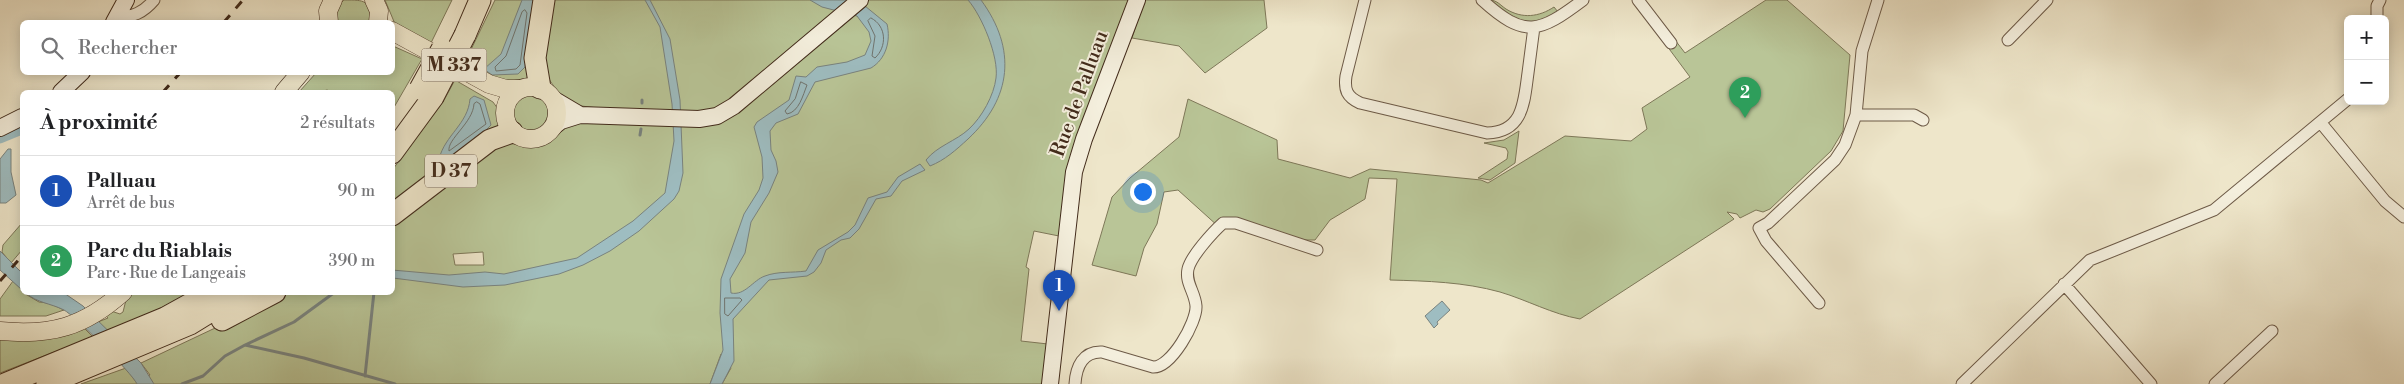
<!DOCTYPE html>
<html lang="fr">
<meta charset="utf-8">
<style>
:root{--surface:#fff;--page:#f2f2f2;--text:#202124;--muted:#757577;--line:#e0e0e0;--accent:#db2777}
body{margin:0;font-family:"Libre Bodoni",serif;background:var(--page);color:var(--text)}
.controls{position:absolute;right:15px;top:15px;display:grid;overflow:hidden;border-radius:8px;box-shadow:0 2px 12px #0003}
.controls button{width:45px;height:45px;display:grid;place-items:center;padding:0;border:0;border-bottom:1px solid var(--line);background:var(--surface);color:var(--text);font:25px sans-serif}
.you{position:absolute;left:1142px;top:191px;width:18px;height:18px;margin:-12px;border:4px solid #fff;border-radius:50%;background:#1a73e8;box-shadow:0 0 0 8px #1a73e833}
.badge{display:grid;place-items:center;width:32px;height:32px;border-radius:50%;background:var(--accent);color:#fff;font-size:16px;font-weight:700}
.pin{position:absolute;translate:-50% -41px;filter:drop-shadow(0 1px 2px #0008)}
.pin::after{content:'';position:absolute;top:26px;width:18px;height:15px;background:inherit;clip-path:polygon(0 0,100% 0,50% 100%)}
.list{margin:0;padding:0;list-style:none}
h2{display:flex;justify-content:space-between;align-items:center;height:65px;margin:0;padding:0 20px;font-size:21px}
h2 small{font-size:16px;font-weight:400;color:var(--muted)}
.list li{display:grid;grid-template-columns:32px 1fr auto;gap:15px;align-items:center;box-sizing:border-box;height:70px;padding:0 20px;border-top:1px solid var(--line)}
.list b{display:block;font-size:19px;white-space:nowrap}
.list p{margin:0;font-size:16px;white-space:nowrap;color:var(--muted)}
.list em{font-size:16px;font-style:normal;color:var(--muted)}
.icon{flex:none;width:28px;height:28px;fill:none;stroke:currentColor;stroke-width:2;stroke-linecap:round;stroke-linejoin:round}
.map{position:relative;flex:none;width:2404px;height:384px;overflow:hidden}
.search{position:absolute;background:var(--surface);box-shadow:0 2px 12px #0003;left:20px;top:20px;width:375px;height:55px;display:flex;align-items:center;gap:12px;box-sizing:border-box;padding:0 18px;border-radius:8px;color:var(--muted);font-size:19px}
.panel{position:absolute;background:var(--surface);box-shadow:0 2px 12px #0003;left:20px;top:90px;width:375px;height:205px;border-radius:8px}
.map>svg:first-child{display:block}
.green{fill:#b9c597;stroke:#7e7859;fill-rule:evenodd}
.water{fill:#9ebdc1;stroke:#79837f}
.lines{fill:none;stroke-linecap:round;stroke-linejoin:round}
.shore{stroke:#70746e;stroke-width:1}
.stream{stroke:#79837f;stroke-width:3}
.canal{stroke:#9ebdc1;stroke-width:11}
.street-casing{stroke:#6d5a47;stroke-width:13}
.secondary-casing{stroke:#422b1b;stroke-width:18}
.primary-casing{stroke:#422b1b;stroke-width:19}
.highway-casing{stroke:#422b1b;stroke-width:23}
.street{stroke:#f4efdd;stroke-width:11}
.secondary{stroke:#f4efdd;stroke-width:16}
.primary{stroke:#eee6ca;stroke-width:18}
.highway{stroke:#eee6ca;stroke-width:21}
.rail{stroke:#422b1b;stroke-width:3;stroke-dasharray:9 9;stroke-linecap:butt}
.highway-bridge-casing{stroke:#422b1b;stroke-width:23;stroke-linecap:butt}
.highway-bridge{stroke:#eee6ca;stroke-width:21}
.labels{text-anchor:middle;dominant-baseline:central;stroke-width:4;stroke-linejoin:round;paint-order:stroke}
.shield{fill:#f4efdd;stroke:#765;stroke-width:1}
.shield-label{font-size:19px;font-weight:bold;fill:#422b1b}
.street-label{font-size:20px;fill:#422b1b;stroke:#f4efdd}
</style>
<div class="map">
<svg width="2404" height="384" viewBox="0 0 2404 384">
<rect width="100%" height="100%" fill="#eee6ca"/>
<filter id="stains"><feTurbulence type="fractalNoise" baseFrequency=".004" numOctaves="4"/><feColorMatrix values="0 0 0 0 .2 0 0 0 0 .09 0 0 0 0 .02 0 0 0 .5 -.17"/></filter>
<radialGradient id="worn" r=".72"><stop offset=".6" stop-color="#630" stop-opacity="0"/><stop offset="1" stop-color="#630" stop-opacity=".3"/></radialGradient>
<!-- green -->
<path class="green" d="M344,0C366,0 369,0 371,22H337C335,14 337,6 344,0Z
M385,0H452L430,45L395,24Z
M495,0H541L533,77L506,82L464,64Z
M553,0H1134L1122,28L1064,237L1034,231L1026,267L1029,269L1021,341L1048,344L1043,384H722L731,368L721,354L710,384H81L126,368L136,381L150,375L141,363L249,312L286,293L392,292L393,226L499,145L506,143L529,146L538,144L574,123L653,110C636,109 577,110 567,101C558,94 549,79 543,70ZM483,252L484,265H455L453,254Z
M1144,0H1264L1267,28L1205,73L1179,46L1132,38Z
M1489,0C1497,0 1500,5 1506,9C1522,19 1539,17 1554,7L1558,12C1529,32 1513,18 1489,0Z
M1766,0H1787L1850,55L1843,131L1831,151L1770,209L1763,212L1756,210L1740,218L1737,214L1727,212L1734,219L1580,319C1552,314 1527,300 1500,292C1464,282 1427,281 1390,280L1397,179L1369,178L1365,199L1330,220L1315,240H1305L1236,223L1219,227L1178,190L1164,192L1157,224L1144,248L1136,276L1092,265L1112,197L1130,178L1179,137L1188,99L1277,140L1278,159L1350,178L1370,169L1481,180L1488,183L1565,136L1631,141L1647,129L1642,108L1690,77L1664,42L1672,36L1685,53Z
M393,46L422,59L393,109L392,92H332L327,90L320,92H299L316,73L392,72Z
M455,80L493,102L498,109L501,125L393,208V169L443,102Z
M512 112a18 18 0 1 1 36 0a18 18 0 1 1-36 0Z
M1519,131L1515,163L1490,180L1478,178L1507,159L1508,152L1506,148L1484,143L1504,140Z
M22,223V250L11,263L2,252L3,245Z
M13,281L22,290V292L39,302L49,303L64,310L46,316H0V299Z
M131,293H189L161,308L107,331L98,322L108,318L105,315L111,311L120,314L123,312L126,300Z
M84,328L93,337L0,373V336Z"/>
<!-- water -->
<path class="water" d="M522,0H534L525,67L518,74L492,75L484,69L501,54Z
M645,0H650L670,39L680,100L683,173L679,191L674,199L639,231L610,251L583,265L559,274L505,285L463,287L393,278L392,270L449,275L485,272L504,274L577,258L633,221L665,193L674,141L672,104L660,27Z
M810,0H846L865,6L887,24C891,41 886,59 871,68L815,82L798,114L776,123L770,131L771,150L776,161L778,172L769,193L751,222L745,253L730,279L731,293C745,296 753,280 765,276C778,271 792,273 806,271L818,250L848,232L855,225L868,198L887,192L898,177L920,164L925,170L902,181L891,196L876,199L859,229L850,238L841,240L826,250L821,263L814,272L807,276L769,280L733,319L734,361L722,384H710L723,350L720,313L721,279L744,214L759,190L763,178L762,157L754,127L757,122L789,100L796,76L806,77L817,67L847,62L865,55L871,41L869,32L857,16L822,7Z
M968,0H981C1017,49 1012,98 968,139C956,150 945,160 930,166L926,160C937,146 956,141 969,129C982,117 994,95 996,78C999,57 982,16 968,0Z
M474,96L484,100L491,125L480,136L441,163L439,159C445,135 468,124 470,99Z
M8,149H11V172L16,195L6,203H0V159Z
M0,251L22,273V290L0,270Z
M26,293H64L83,306L141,363L154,384H137C132,373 74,315 64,310C50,303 37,303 26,293Z
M1442,301L1450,310L1437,322L1438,324L1434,328L1425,316Z"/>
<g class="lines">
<!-- shore -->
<path class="shore" d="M525,10L527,13L520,65L516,69L496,71L495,67L506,56L522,12Z
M871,18C887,26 887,47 875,58L872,56L875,36L868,21Z
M801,82L807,85C803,95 799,112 787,114L785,111L795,99Z
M477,102L480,104L486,124L449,151C447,139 473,123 474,104Z
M725,298H740L742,300L728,316L725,314Z"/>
<!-- stream -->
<path class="stream" d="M642,103V100
M640,135L641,129
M245,345L294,322L335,292
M365,376L374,292
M182,384L203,376L225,356L245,345L304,358L395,384"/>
<!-- canal -->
<path class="canal" d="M0,138L22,129"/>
<defs>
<path id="street" d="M1365,0L1346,76C1344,90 1347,97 1360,103L1487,133C1524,132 1524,101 1528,73C1530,58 1532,43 1534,27
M1482,0C1525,39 1539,33 1583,0
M1638,0L1671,43
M117,17C133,17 143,13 154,0
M2377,19V6L2380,0
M2008,40L2047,0
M1856,115H1914L1923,120
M2321,123L2385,201L2404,217
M2064,284L2151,384
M1819,303L1766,241L1759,228L1768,223L1835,160L1845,145L1856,115L1862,51L1878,0
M1075,384C1076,367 1083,351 1102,352L1153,367C1171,368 1197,322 1196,306C1195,292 1185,283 1188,269C1191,256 1213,232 1223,223H1236L1317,250
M1962,384L2090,260L2214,210L2348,99
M2215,384L2272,331"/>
<path id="secondary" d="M114,22L126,0
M61,92L82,72
M553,99L580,115
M0,128L22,117
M552,128L561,121L580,115L699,119L717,116L734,106L860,0
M1050,384L1074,172L1084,139L1137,0"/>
<path id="primary" d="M374,0L379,11L378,22
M329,22L328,11L333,0
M392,31L489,84L506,89H519
M505 113a26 26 0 1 1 52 0a26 26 0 1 1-52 0Z
M284,92L301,72
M0,331C51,336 84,327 123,292"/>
<path id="highway" d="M465,35L480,0
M540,88L535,58L544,0
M392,153L433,97
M392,215L490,140L512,132
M222,320L275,292
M5,384L165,318L212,292
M47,384L190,324L242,292"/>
</defs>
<!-- street casing -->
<use href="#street" class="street-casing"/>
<!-- secondary casing -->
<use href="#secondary" class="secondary-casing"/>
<!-- primary casing -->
<use href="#primary" class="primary-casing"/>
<!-- highway casing -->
<use href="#highway" class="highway-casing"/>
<!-- street -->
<use href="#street" class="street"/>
<!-- secondary -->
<use href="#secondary" class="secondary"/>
<!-- primary -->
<use href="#primary" class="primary"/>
<!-- highway -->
<use href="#highway" class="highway"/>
<!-- rail -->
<path class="rail" d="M224,22L243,0
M163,92L181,72
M0,281L22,256"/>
<defs>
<path id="highway-bridge" d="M420,89L442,49
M433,97L465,35"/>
</defs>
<!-- highway-bridge casing -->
<use href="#highway-bridge" class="highway-bridge-casing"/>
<!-- highway-bridge -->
<use href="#highway-bridge" class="highway-bridge"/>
</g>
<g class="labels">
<!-- shield labels -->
<g class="shield">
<rect x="421.5" y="48.5" width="65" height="33" rx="4"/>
<rect x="425" y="154.5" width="52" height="33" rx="4"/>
</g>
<g class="shield-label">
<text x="454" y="65">M 337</text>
<text x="451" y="171">D 37</text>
</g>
<!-- street labels -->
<g class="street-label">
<text transform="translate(1080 94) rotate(-70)">Rue de Palluau</text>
</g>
</g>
<rect width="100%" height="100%" filter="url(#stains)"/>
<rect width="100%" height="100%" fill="url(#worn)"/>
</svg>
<div class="controls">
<button>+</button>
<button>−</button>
</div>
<div class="you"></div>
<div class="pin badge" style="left:1059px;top:311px;background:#1a4fb4">1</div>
<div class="pin badge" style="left:1745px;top:118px;background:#2e9e5b">2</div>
<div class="search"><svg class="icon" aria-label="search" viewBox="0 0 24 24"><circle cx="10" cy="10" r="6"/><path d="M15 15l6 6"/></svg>Rechercher</div>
<section class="panel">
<h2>À proximité<small>2 résultats</small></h2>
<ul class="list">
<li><span class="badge" style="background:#1a4fb4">1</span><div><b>Palluau</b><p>Arrêt de bus</p></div><em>90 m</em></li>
<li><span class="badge" style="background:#2e9e5b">2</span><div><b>Parc du Riablais</b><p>Parc · Rue de Langeais</p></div><em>390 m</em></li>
</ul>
</section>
</div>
